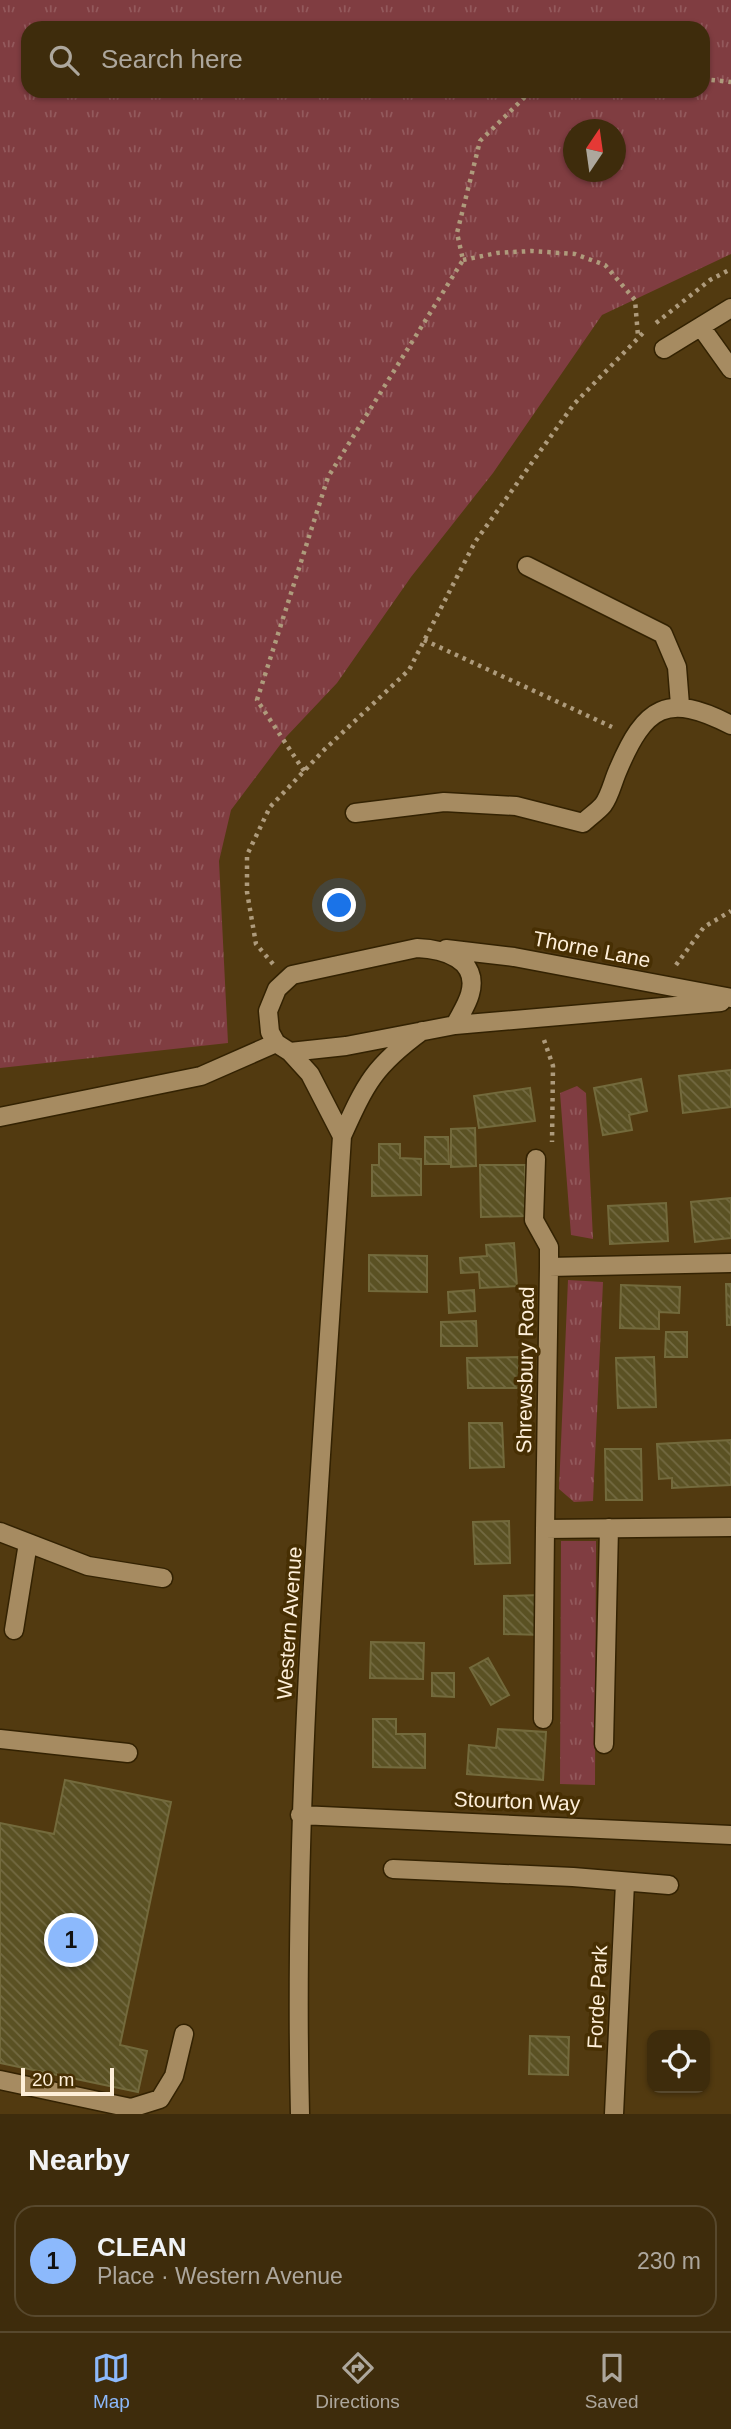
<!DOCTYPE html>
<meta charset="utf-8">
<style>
:root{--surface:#3e2c0c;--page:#453415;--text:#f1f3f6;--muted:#ada79d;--line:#57482d;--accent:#8cb9fc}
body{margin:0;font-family:Helvetica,sans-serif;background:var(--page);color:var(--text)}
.controls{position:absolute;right:21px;bottom:21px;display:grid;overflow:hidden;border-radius:14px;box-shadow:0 2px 5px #0004}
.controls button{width:63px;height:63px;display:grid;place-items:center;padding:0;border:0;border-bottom:2px solid var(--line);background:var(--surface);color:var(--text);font:35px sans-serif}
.compass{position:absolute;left:563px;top:119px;width:63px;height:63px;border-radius:50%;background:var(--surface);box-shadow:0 2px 5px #0004;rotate:13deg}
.scale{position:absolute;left:21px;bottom:18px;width:93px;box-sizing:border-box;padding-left:7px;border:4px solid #feefd9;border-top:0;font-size:19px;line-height:24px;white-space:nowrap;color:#feefd9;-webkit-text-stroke:5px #472f03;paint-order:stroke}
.you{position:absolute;left:340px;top:906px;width:24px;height:24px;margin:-18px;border:5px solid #fff;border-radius:50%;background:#1a73e8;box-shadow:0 0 0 10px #1a73e833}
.badge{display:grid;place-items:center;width:46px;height:46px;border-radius:50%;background:var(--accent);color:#111;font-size:23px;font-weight:700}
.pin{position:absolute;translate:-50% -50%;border:4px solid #fff;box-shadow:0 2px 7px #0006}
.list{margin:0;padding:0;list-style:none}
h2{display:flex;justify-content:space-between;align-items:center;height:91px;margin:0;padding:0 28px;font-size:30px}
h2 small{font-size:23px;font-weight:400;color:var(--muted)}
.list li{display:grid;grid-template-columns:46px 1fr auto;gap:21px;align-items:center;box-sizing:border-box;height:112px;margin:0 14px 14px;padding:0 14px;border:2px solid var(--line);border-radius:21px}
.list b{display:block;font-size:26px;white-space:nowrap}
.list p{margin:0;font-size:23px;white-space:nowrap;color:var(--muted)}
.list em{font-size:23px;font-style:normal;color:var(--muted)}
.icon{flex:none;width:38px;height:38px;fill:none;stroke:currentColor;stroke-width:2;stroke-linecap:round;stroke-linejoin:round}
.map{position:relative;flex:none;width:731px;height:2114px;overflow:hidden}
.search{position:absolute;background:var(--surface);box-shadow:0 2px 5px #0004;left:21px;right:21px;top:21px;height:77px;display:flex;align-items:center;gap:18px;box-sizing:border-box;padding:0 24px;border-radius:21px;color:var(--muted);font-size:26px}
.sheet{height:217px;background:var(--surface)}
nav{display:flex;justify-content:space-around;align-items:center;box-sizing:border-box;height:98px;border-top:2px solid var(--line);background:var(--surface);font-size:19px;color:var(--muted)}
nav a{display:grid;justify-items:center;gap:4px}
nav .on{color:var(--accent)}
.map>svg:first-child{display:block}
.grass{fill:url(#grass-tufts);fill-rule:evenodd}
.building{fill:url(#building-back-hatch);stroke:#736a3c;stroke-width:2}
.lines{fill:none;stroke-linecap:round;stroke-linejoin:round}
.minor-casing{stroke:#332202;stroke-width:21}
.path{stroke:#ae9b7c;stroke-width:4.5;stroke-dasharray:3.5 5;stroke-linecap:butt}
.minor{stroke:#a68b61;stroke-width:18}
.labels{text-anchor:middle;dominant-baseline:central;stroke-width:7;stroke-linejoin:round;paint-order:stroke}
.street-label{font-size:21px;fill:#feefd9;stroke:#472f03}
</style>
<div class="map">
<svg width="731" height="2114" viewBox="0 0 731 2114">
<defs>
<pattern id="grass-tufts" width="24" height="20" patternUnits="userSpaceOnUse" patternTransform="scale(1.75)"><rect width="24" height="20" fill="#803d41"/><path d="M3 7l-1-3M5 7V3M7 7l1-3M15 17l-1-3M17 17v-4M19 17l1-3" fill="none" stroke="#93595c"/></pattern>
<pattern id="building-back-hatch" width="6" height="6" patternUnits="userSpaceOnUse" patternTransform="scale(1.75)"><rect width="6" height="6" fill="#5a5123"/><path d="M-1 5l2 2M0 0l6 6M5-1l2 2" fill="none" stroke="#736a42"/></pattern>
</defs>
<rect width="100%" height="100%" fill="#523a10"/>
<!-- grass -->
<path class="grass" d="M0,0H731V254L602,315L493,473L411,577L337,683L286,737L231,810L219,861L228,1043L0,1068ZM703,28V91H28V28ZM574,130H616V172H574Z
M577,1086L586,1093L593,1239L571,1235L560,1093Z
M568,1280L603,1282L593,1501L574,1502L559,1489Z
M561,1541H596L595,1785L560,1784Z"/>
<!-- building -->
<path class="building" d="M731,1070V1107L683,1113L679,1076Z
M641,1079L647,1111L629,1115L632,1130L603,1135L594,1088Z
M530,1088L535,1121L479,1128L474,1096Z
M475,1128L476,1166L451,1167V1129Z
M425,1137H448L449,1164H425Z
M379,1144H400V1158L421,1159V1195L372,1196V1165H379Z
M480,1165H525L526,1216L481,1217Z
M731,1198V1238L695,1242L691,1202Z
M666,1203L668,1241L610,1244L608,1206Z
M514,1243L517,1286L480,1288L479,1272L461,1273L460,1258L487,1256L486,1245Z
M369,1255L427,1256V1292L369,1291Z
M726,1284H731V1325H727Z
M621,1285L680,1287L679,1313L659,1312V1329L620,1328Z
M474,1290L475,1311L449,1313L448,1292Z
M476,1321L477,1346H441V1322Z
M666,1332H687V1357H665Z
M522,1357L523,1388H468L467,1358Z
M654,1357L656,1407L618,1408L616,1358Z
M469,1423H502L504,1467L470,1468Z
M731,1440V1485L672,1488V1478L659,1479L657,1444Z
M605,1449H641L642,1500H606Z
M509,1521L510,1563L475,1564L473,1522Z
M540,1595L541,1635L504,1634V1596Z
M371,1642L424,1643L423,1679L370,1678Z
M488,1658L509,1695L491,1705L470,1668Z
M432,1673H454V1697L432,1696Z
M373,1719H396V1734H425V1768L373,1767Z
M498,1729L546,1732L543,1780L467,1774L469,1745L496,1748Z
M65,1780L171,1802L120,2045L147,2051L138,2092L0,2063V1823L54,1834Z
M530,2036L569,2037L568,2075L529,2074Z"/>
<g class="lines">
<defs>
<path id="minor" d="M701,327L731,369
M664,349L731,308
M527,566L663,634L677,667L680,705
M355,813L444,802L516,806L583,823C589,817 598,811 603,805C610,796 613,781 618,770C645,706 667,692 731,725
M417,948C443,949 480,959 470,994C467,1005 460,1015 455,1025L346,1046L290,1052L276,1043L270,1032L268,1011L277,989L292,975Z
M446,949L514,957L731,998
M455,1025L721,1002
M290,1052L310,1074L342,1136
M0,1117L201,1076L276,1043
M536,1159L534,1220L549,1247V1267
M731,1263L549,1267L545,1529L731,1527
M0,1532L88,1566L163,1578
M14,1630L28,1543
M543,1719L545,1529
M0,1739L128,1753
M604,1744L609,1528
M300,1815L731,1835
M393,1869L573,1877L669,1885
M0,2080L131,2108L160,2099L174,2076L184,2034
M300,2114C292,1788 322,1462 342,1136C366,1083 374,1066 422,1031
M614,2114L625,1883"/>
</defs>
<!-- minor casing -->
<use href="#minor" class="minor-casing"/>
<!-- path -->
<path class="path" d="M703,79L731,82
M463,260L497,253L532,251L575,254L605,265L635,300L638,336
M656,323L710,280L731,269
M424,640L612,727
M304,771L257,700L328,477L463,260L457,233L480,141L531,91
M273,964L256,944L247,892V855L270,807L324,750L409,670L475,542L574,404L644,332
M676,965L704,927L731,911
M544,1040L553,1066L552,1142"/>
<!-- minor -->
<use href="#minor" class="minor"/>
</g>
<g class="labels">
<!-- street labels -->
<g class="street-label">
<text transform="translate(592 949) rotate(11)">Thorne Lane</text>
<text transform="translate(525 1370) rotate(-89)">Shrewsbury Road</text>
<text transform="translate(289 1623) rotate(-86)">Western Avenue</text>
<text transform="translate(517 1801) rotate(2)">Stourton Way</text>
<text transform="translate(597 1997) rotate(-87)">Forde Park</text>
</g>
</g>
</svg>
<div class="controls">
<button><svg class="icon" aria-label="locate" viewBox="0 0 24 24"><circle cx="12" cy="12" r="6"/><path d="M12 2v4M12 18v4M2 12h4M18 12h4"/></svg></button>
</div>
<svg class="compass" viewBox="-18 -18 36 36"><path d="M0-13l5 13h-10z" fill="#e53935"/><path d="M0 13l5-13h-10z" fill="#ada79d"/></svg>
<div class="scale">20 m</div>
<div class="you"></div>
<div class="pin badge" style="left:71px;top:1940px">1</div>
<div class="search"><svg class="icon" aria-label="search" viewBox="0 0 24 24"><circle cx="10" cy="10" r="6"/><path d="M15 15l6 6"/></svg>Search here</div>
</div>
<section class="sheet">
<h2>Nearby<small></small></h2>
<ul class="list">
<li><span class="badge">1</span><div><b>CLEAN</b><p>Place · Western Avenue</p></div><em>230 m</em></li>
</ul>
</section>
<nav>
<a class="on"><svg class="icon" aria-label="map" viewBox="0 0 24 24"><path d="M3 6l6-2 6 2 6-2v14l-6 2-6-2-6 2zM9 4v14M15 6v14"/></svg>Map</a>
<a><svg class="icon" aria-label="directions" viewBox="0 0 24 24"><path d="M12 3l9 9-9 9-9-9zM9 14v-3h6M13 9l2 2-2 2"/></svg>Directions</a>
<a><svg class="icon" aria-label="saved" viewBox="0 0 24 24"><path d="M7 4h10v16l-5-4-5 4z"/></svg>Saved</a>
</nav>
